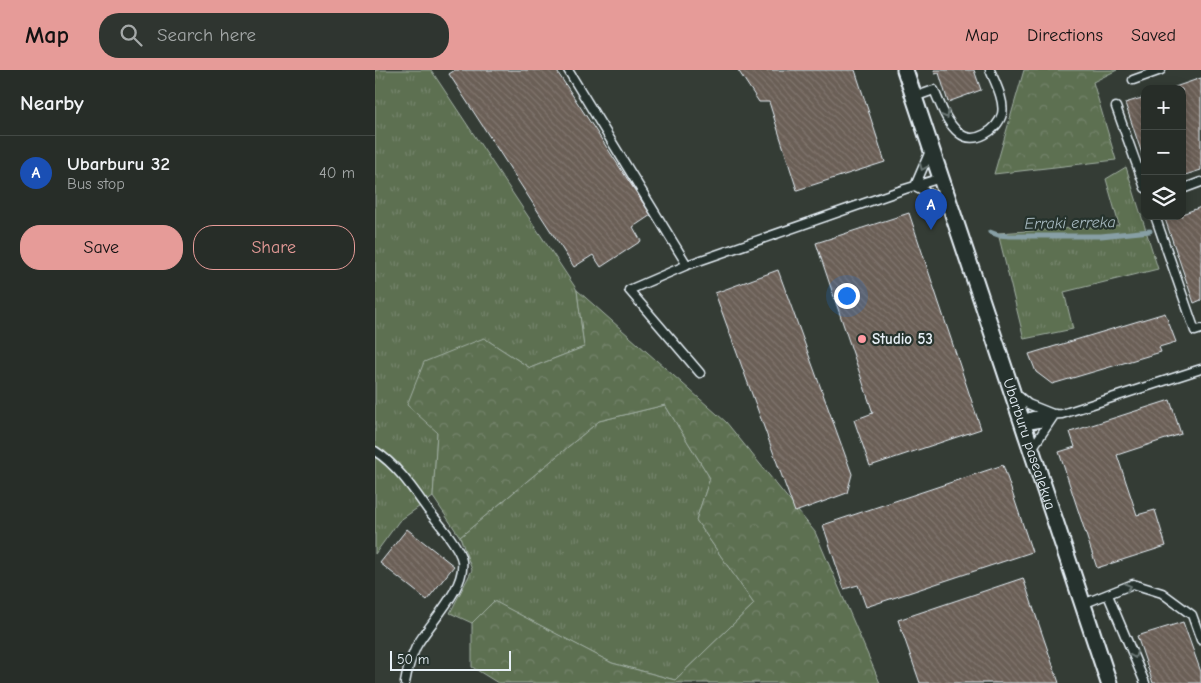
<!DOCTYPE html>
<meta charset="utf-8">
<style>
:root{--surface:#272d28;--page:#2f3530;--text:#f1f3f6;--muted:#a4a8a8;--line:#434945;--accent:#e69b98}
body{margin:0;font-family:"Comic Neue",sans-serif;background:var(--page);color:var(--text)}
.controls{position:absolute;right:15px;top:15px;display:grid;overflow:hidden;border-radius:10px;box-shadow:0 2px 12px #0003}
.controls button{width:45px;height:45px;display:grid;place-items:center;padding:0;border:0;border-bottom:1px solid var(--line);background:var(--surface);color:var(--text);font:25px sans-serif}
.scale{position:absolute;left:15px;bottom:12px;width:121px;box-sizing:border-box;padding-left:5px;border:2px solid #e8f1f8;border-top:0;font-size:14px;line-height:18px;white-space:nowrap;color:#e8f1f8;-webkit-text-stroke:4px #26332d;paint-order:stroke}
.you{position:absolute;left:471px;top:225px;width:18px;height:18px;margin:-12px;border:4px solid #fff;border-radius:50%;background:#1a73e8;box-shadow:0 0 0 8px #1a73e833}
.badge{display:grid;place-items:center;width:32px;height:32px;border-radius:50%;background:var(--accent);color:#fff;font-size:16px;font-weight:700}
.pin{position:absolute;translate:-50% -41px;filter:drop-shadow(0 1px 2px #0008)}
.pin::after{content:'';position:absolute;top:26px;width:18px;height:15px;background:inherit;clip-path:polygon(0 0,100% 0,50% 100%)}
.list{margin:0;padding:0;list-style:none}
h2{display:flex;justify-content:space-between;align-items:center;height:65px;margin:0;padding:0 20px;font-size:21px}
h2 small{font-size:16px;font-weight:400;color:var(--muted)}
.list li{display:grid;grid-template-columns:32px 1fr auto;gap:15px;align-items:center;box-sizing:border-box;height:75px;padding:0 20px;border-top:1px solid var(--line)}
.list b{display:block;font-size:19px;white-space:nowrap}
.list p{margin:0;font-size:16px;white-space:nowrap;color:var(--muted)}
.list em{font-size:16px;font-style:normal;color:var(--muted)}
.actions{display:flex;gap:10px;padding:15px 20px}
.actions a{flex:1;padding:11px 0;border:1px solid var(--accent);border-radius:20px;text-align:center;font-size:18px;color:var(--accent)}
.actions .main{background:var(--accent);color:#111}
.icon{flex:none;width:28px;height:28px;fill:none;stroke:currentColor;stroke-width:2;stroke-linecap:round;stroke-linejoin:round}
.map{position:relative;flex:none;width:826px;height:613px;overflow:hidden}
header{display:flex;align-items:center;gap:30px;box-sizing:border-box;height:70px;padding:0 25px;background:var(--accent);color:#111}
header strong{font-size:24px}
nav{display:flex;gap:28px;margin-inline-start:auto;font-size:18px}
.search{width:350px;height:45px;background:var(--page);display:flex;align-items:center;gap:12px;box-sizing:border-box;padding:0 18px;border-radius:20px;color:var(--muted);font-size:19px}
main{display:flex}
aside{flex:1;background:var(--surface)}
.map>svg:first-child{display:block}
.grass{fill:url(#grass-tufts);stroke:#a2b0a4}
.forest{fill:url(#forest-crowns);stroke:#a2b0a4}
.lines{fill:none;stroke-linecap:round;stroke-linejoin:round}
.stream{stroke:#879fa5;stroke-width:5}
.building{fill:url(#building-back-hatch);stroke:#e8f1f8}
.lane-casing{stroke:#e8f1f8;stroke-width:11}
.street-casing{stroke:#e8f1f8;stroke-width:19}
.lane{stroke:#26332d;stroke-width:8}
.street{stroke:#26332d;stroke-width:15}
.oneway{stroke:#6a7674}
.poi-dot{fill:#ff9aa2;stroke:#26332d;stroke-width:2}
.labels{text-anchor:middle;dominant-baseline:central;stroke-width:4.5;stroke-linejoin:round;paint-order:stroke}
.poi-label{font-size:15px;font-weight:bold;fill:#e8f1f8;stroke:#26332d;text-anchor:start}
.street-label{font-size:15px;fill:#e8f1f8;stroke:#26332d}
.water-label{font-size:16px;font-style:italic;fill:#a8bac1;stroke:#26332d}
</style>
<header>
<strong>Map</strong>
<div class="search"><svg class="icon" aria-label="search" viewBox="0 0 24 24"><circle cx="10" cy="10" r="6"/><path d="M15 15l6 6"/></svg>Search here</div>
<nav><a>Map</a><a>Directions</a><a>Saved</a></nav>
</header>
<main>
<aside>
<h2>Nearby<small></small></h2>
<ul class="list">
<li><span class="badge" style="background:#1a4fb4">A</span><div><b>Ubarburu 32</b><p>Bus stop</p></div><em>40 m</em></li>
</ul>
<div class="actions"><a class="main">Save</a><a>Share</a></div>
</aside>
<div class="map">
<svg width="826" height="613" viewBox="0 0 826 613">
<defs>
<pattern id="grass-tufts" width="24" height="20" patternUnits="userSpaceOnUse" patternTransform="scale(1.25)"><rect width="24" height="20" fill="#5d6f51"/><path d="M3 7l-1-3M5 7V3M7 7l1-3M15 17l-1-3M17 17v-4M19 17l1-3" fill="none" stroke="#74846b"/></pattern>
<pattern id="forest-crowns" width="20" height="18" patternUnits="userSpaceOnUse" patternTransform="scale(1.25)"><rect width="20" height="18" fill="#5d6f51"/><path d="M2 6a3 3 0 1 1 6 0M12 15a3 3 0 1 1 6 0" fill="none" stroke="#74846b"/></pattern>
<pattern id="building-back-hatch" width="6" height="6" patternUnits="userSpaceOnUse" patternTransform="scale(1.25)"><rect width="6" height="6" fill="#6b5f56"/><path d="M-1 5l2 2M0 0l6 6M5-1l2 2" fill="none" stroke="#80766f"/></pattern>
</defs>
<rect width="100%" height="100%" fill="#343c35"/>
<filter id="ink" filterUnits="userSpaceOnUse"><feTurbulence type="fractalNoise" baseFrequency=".02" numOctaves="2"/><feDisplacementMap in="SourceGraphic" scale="10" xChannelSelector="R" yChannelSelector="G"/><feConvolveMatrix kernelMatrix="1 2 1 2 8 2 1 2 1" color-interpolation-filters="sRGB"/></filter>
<g filter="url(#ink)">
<!-- grass -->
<path class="grass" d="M0,0H56L202,220L209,277L155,298L109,268L62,362L58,427L24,451L0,484Z
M751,97L783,199L689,222L698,259L649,269L623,163L744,155L731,109Z
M290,335L335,408L321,450L379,534L300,610L237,593L120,532L97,553L75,543L97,500L85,467L224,351Z"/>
<!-- forest -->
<path class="forest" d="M649,0H742L718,12L741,90L619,104Z
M202,220L351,352L440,462L505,613H123L97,597V553L119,531L237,593L300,610L379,534L321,450L335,408L290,335L224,351L85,467L58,427L62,362L32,335L49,292L109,268L155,298L209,277Z"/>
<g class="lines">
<!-- stream -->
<path class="stream" d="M615,162L623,165L635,166H726L775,161"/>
</g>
<!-- building -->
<path class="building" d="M80,0H181L276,145L258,157L266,171L226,197L218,185L199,197L74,4Z
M363,0H480L510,92L422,120L394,32H384Z
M559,0H599L606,20L573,32L564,3L560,4Z
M826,8V100L807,106V19H794Z
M770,27V93L750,33Z
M826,137V230L819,233L790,149L799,146H807V144Z
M534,143L606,359L495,396L479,350L498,343L441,173Z
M403,200L477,404L472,423L420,442L340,223Z
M790,243L801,272L784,277L786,282L677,314L661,302L654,284Z
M795,330L806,364L742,385L762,445L780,440L791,476L722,498L684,382L700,377L695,362Z
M628,395L657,482L491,537L483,515L469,519L448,455Z
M32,459L79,496L52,530L5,493Z
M648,508L684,613H545L523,550Z
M808,552L826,602V613H778L762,566Z"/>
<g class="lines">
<defs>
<path id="lane" d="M193,0L312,195
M758,10L786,0
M539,27L559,20C566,36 571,52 584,63C599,76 623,60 627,44C630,31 620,12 615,0
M741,37L770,118
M540,116L555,81
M540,116L573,134
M807,119L826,112
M780,146L820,261L826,259
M325,303L254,220L312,195L530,119L566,108
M640,323L653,334L678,344
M646,350L658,346L687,344L826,299
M646,350L658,354L675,351
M656,380L680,344
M0,381C22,395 38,419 53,440C62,451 85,477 87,491C91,519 54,553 41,577C36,588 32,601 30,613
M733,525L770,613
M708,534L758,514L787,523L817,545L826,570"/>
<g id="street">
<path id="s1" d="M530,0L734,613"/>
</g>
</defs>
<!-- lane casing -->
<use href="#lane" class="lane-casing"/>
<!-- street casing -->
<use href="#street" class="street-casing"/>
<!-- lane -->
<use href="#lane" class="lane"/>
<!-- street -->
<use href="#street" class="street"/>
</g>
<!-- one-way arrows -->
<defs><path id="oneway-chevron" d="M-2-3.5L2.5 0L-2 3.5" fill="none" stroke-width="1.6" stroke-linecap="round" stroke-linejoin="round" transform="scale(1.25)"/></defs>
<g class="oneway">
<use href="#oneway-chevron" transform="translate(571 45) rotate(61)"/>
<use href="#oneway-chevron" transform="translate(548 97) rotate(113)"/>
<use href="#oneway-chevron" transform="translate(753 517) rotate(-16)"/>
<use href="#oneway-chevron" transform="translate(759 585) rotate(68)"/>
</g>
</g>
<!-- markers -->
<circle class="poi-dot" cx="487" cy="269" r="5"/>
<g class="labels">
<!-- poi labels -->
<g class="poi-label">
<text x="497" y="269">Studio 53</text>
</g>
<!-- street labels -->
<g class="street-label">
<text stroke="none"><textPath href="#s1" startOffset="394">Ubarburu pasealekua</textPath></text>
</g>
<!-- water labels -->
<g class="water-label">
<text transform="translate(695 153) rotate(-1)">Erraki erreka</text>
</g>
</g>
</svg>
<div class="controls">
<button>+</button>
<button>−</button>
<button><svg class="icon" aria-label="layers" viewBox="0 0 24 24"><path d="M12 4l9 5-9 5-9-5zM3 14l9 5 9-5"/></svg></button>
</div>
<div class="scale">50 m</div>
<div class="you"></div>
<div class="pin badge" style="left:556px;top:160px;background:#1a4fb4">A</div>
</div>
</main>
